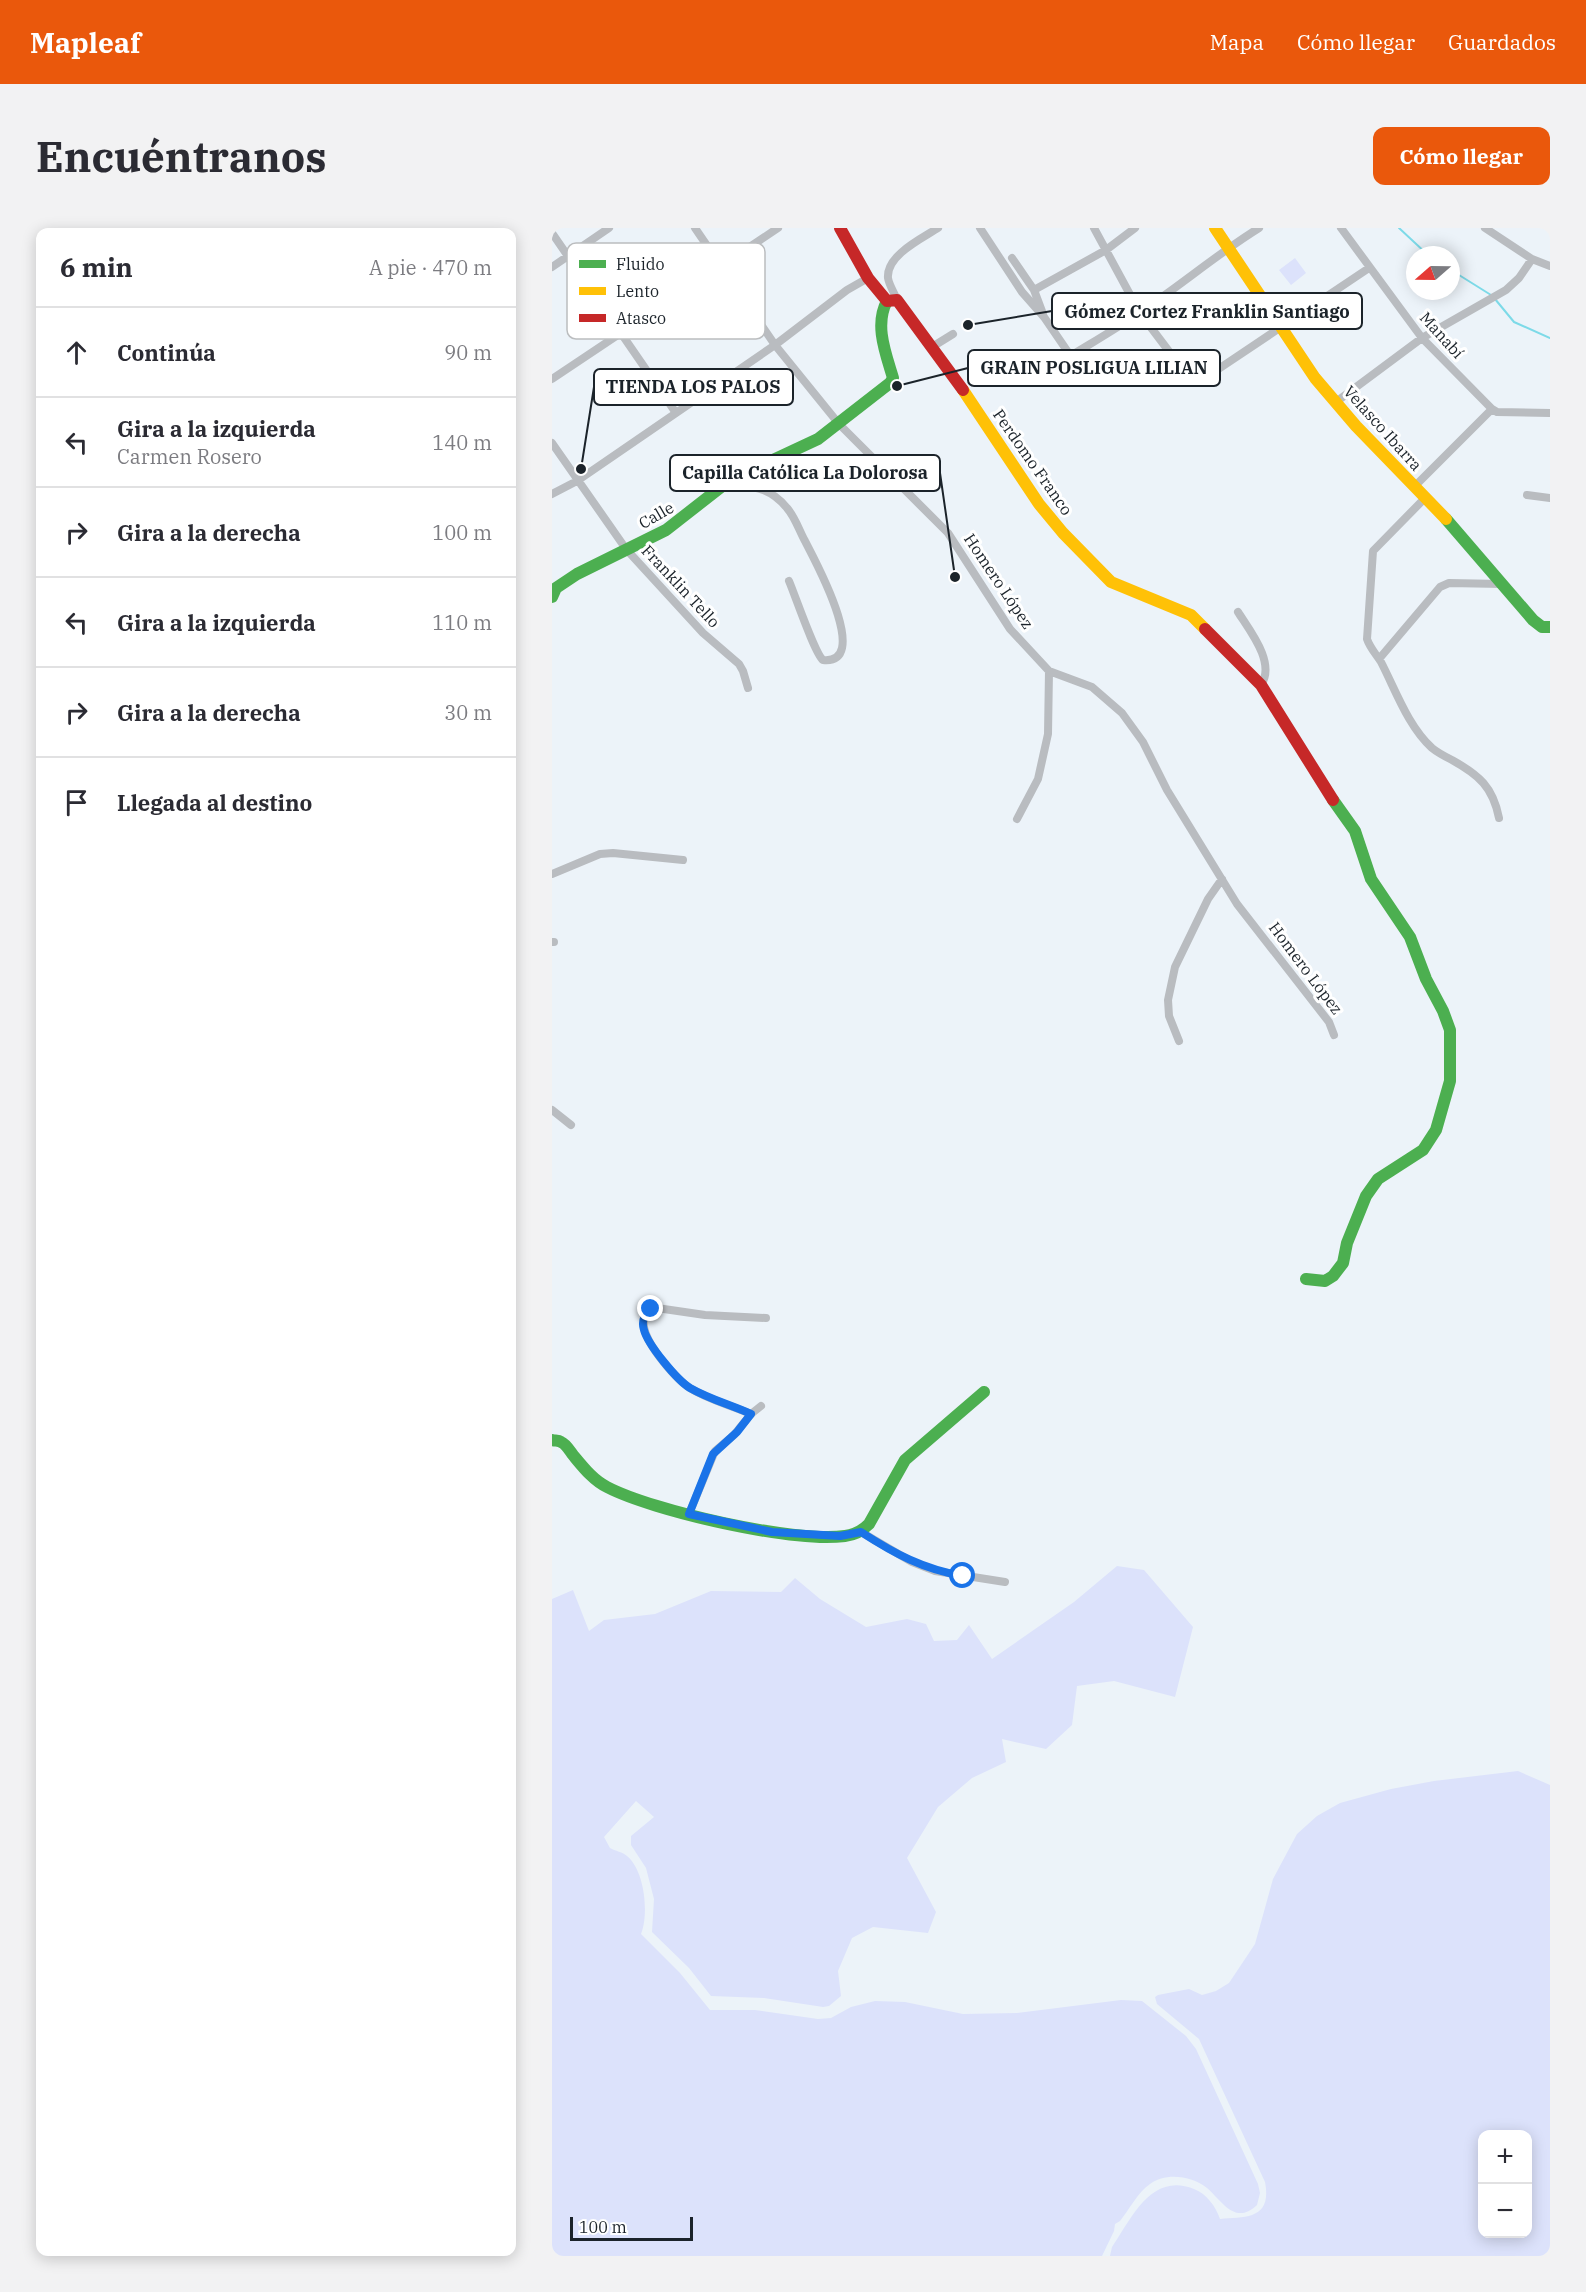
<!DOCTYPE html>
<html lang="es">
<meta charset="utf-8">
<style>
:root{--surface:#fff;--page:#f2f2f3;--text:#2b2b33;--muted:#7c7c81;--line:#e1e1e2;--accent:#ea580c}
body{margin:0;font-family:"IBM Plex Serif",serif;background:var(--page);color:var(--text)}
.controls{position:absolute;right:18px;bottom:18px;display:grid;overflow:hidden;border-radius:12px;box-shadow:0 3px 15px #0003}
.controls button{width:54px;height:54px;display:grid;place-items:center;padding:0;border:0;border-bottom:2px solid var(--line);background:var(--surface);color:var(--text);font:30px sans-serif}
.compass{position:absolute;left:854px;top:18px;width:54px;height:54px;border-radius:50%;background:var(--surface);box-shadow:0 3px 15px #0003;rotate:250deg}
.scale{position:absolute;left:18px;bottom:15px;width:123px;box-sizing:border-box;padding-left:6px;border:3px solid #1b232a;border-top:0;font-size:16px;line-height:21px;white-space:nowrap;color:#1b232a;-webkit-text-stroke:4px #fff;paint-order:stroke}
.stop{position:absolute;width:18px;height:18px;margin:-14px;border:4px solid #1a73e8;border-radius:50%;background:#fff}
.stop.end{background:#1a73e8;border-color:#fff;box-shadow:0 2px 6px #0008}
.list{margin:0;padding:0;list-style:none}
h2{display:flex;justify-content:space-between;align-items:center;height:78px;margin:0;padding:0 24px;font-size:26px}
h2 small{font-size:20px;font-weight:400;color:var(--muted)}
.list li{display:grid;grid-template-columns:39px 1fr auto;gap:18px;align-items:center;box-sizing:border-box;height:90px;padding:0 24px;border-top:2px solid var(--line)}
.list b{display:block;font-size:22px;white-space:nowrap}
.list p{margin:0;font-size:20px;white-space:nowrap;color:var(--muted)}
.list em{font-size:20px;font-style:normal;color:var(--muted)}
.icon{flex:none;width:33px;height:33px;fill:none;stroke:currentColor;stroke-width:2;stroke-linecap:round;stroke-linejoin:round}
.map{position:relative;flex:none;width:998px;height:2028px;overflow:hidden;border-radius:12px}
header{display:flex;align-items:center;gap:36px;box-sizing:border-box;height:84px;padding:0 30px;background:var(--accent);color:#fff}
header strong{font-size:28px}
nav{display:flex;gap:33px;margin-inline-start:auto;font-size:21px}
.intro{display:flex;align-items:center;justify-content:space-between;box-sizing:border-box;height:144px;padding:0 36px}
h1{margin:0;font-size:42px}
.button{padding:15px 27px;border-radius:12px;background:var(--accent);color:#fff;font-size:21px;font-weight:700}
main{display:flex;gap:36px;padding:0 36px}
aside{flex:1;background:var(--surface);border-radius:12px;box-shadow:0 3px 15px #0003}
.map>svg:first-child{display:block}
.green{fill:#dce2fb;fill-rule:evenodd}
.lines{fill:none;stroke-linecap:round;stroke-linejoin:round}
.stream{stroke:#7ddae8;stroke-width:2}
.street{stroke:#b9bcc0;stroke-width:8}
.fast{stroke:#4caf50;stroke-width:12}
.slow{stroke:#ffc107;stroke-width:12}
.jam{stroke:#c62828;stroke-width:12}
.route{stroke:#1a73e8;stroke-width:8}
.labels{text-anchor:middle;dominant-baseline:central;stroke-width:6;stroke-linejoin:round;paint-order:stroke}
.street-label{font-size:16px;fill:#1b232a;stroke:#fff}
.key{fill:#fff;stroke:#bbbdbf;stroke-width:1.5}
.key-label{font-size:16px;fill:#1b232a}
.leader{fill:none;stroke:#1b232a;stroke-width:2}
.callout-dot{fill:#1b232a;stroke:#fff;stroke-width:2}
.callout{fill:#fff;stroke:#1b232a;stroke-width:2}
.callout-label{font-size:18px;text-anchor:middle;font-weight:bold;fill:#1b232a}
</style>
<header>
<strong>Mapleaf</strong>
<nav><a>Mapa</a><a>Cómo llegar</a><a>Guardados</a></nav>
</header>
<div class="intro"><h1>Encuéntranos</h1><a class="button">Cómo llegar</a></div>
<main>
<aside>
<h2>6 min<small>A pie · 470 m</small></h2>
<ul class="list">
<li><svg class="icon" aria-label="ahead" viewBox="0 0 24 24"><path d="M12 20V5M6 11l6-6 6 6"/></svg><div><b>Continúa</b></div><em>90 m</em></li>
<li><svg class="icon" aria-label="left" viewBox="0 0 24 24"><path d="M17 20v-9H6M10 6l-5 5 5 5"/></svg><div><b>Gira a la izquierda</b><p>Carmen Rosero</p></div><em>140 m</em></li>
<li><svg class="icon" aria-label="right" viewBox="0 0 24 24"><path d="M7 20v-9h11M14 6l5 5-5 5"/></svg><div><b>Gira a la derecha</b></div><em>100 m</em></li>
<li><svg class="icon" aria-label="left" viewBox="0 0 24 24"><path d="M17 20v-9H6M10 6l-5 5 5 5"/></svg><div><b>Gira a la izquierda</b></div><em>110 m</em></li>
<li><svg class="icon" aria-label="right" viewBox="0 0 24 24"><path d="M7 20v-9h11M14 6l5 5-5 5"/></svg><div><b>Gira a la derecha</b></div><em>30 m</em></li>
<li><svg class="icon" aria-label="arrive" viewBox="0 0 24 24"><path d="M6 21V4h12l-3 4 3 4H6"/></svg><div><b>Llegada al destino</b></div></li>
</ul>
</aside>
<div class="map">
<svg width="998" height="2028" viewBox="0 0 998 2028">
<rect width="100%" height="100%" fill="#ecf3f9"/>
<!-- green -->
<path class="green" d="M743,30L754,45L739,57L727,42Z
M565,1338L592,1342L641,1399L623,1469L562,1453L525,1458L520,1497L494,1521L450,1511L454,1534L420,1550L386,1579L355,1630L384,1684L376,1705L321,1699L300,1710L286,1743L289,1768L277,1778L271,1779L212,1770L159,1768L137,1740L100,1704L102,1671L94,1640L79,1617V1608L102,1589L84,1573L52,1609L58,1620C63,1623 71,1624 75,1628C93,1643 97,1686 89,1706L128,1745L158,1782H203L266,1791L279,1790L299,1779L323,1773L353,1774L411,1786L465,1785L569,1772L590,1773L634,1808L644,1821L706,1956L708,1965L705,1977C683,1998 670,1973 655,1960C640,1948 614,1944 598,1956C586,1964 577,1982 568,1993L563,1996L562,2003L550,2028H0V1371L21,1362L37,1403L52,1392L103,1386L159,1363L229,1364L243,1350L268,1371L314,1399L355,1391L374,1396L382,1413L405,1412L417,1397L440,1431L522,1374Z
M966,1543L998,1557V2028H558L560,2019C580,1990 599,1944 642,1961C655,1966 664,1979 668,1991C695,1989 720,1991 713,1954L647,1811L605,1776L603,1769L606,1767L637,1761L650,1767L664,1763L677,1755L703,1716L721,1651L745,1606L765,1588L788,1575L839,1561L882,1553ZM930,1906H975V2006H930Z"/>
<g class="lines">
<!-- stream -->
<path class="stream" d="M847,0L876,27
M899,42L939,67
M943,71L962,94L998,110"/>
<!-- street -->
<path class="street" d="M143,0L223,117L287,196L396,305L458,401L497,443L540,459L570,485L591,514L615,562L685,676L777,794L782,807
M428,0L470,64L492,89L518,127
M542,0L588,85L619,126L650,148L659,146L817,40
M789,0L870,110L940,181L945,184L998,185
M933,0L980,31L998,38
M0,5L124,185
M460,30L482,62L491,86
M0,39L57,0
M482,62L554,22L583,0
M345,72C343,66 337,57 336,50C334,27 371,10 386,0
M380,119L401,106
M486,149C519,126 554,108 587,85C628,58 665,26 707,0
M0,151L226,0
M784,174L870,110L954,62L967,50L980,31
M0,215L74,321L151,405L187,436L191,443L196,460
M178,252C185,257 192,257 200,259C214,261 226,269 235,280C243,289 247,302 253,313C261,329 321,437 271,432C263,426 243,367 237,353
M862,259L940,181
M0,266L25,253L223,117L295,62L316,50
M975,267L998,270
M873,270L821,323L815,411C818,420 824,426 829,434C844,463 856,498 880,520C886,525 894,529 900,532C927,547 941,559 947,590
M686,384C698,403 724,435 709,457
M827,431L888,359L897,355L950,356
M465,591L486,551L496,506L497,443
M0,646L48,626L61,625L131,632
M0,714H2
M627,813L617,788L616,772L623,739L656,671L670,651
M0,882L19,897
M199,1186C179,1177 153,1171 135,1158C120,1147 67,1089 105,1080L153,1087L214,1090
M137,1286L163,1223L182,1207L199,1186L209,1178
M309,1304L360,1334L383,1343L453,1354"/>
<!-- fast -->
<path class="fast" d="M894,291L981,392L990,399H998
M0,369L4,360L25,346L114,302L178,252L266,211L338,155L341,150C334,126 322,97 335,73
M754,1051L773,1053L781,1048L791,1035L795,1015L814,968L826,951L871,922L884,902L898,853V802L891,783L874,751L858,709L819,651L803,603L781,572
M0,1212C3,1213 6,1212 9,1214C14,1216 18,1223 21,1227C31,1239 41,1252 55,1259C101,1283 241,1315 293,1308C302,1307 310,1303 317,1296L353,1232L432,1164"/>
<!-- slow -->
<path class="slow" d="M663,0L763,150L804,198L894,291
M411,162L487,276L511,305L559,354L639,387L653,401"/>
<!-- jam -->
<path class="jam" d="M288,0L316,50L335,73L345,72L411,162
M653,401L709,457L781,572"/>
</g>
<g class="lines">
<!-- route -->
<path class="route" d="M99,1081C92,1087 89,1093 92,1102C96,1117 125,1152 138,1160C157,1171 179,1177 199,1186L185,1204L161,1226L137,1286L220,1304L288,1308L309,1304C343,1326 371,1341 411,1348"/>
</g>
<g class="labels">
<!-- street labels -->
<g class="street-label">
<text transform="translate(890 107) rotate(48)">Manabí</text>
<text transform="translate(831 200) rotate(48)">Velasco Ibarra</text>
<text transform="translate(481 234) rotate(55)">Perdomo Franco</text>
<text transform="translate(104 287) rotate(-30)">Calle</text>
<text transform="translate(447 353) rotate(56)">Homero López</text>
<text transform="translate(129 358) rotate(47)">Franklin Tello</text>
<text transform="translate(754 740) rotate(53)">Homero López</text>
</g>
</g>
<!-- legend -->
<rect x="15" y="15" width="198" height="96" rx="9" class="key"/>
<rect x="27" y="32" width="27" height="8" fill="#4caf50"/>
<rect x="27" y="59" width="27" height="8" fill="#ffc107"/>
<rect x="27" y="86" width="27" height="8" fill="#c62828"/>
<g class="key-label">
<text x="64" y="42">Fluido</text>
<text x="64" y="69">Lento</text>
<text x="64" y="96">Atasco</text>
</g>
<!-- callouts -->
<path class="leader" d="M416 97L500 83M345 158L416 140M29 241L42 159M403 349L388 245"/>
<g class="callout-dot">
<circle cx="416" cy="97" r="6"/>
<circle cx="345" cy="158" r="6"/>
<circle cx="29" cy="241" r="6"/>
<circle cx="403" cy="349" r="6"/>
</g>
<g class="callout">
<rect x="500" y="65" width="310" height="36" rx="6"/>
<rect x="416" y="122" width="252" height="36" rx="6"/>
<rect x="42" y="141" width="199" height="36" rx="6"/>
<rect x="118" y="227" width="270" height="36" rx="6"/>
</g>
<g class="callout-label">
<text x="655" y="90">Gómez Cortez Franklin Santiago</text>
<text x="542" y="146">GRAIN POSLIGUA LILIAN</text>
<text x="141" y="165">TIENDA LOS PALOS</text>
<text x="253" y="251">Capilla Católica La Dolorosa</text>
</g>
</svg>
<div class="controls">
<button>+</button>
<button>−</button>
</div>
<svg class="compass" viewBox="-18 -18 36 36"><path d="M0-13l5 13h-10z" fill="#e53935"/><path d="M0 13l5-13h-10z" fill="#7c7c81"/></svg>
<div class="scale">100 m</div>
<div class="stop" style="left:411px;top:1348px"></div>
<div class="stop end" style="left:99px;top:1081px"></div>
</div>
</main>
